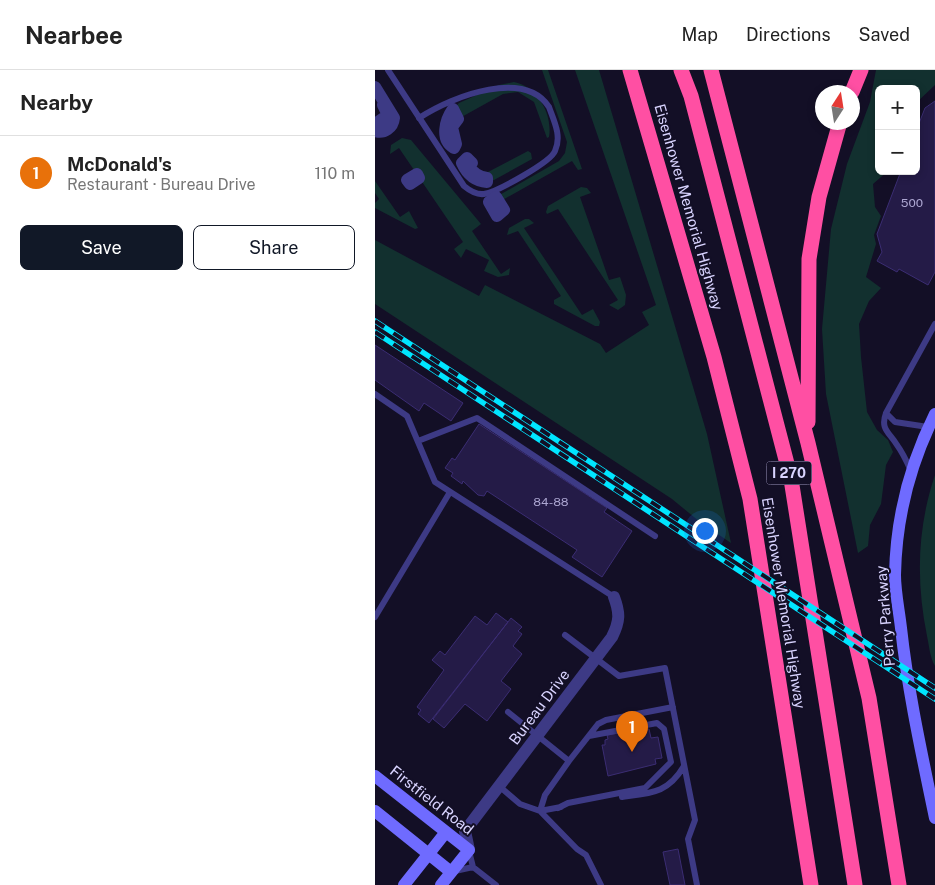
<!DOCTYPE html>
<meta charset="utf-8">
<style>
:root{--surface:#fff;--page:#f2f2f2;--text:#222;--muted:#767676;--line:#e0e0e0;--accent:#111827}
body{margin:0;font-family:"Public Sans",sans-serif;background:var(--page);color:var(--text)}
.controls{position:absolute;right:15px;top:15px;display:grid;overflow:hidden;border-radius:8px;box-shadow:0 2px 8px #0003}
.controls button{width:45px;height:45px;display:grid;place-items:center;padding:0;border:0;border-bottom:1px solid var(--line);background:var(--surface);color:var(--text);font:25px sans-serif}
.compass{position:absolute;left:440px;top:15px;width:45px;height:45px;border-radius:50%;background:var(--surface);box-shadow:0 2px 8px #0003;rotate:12deg}
.you{position:absolute;left:329px;top:460px;width:18px;height:18px;margin:-12px;border:4px solid #fff;border-radius:50%;background:#1a73e8;box-shadow:0 0 0 8px #1a73e833}
.badge{display:grid;place-items:center;width:32px;height:32px;border-radius:50%;background:var(--accent);color:#fff;font-size:16px;font-weight:700}
.pin{position:absolute;translate:-50% -41px;filter:drop-shadow(0 1px 2px #0008)}
.pin::after{content:'';position:absolute;top:26px;width:18px;height:15px;background:inherit;clip-path:polygon(0 0,100% 0,50% 100%)}
.list{margin:0;padding:0;list-style:none}
h2{display:flex;justify-content:space-between;align-items:center;height:65px;margin:0;padding:0 20px;font-size:21px}
h2 small{font-size:16px;font-weight:400;color:var(--muted)}
.list li{display:grid;grid-template-columns:32px 1fr auto;gap:15px;align-items:center;box-sizing:border-box;height:75px;padding:0 20px;border-top:1px solid var(--line)}
.list b{display:block;font-size:19px;white-space:nowrap}
.list p{margin:0;font-size:16px;white-space:nowrap;color:var(--muted)}
.list em{font-size:16px;font-style:normal;color:var(--muted)}
.actions{display:flex;gap:10px;padding:15px 20px}
.actions a{flex:1;padding:11px 0;border:1px solid var(--accent);border-radius:8px;text-align:center;font-size:18px;color:var(--accent)}
.actions .main{background:var(--accent);color:#fff}
.map{position:relative;flex:none;width:560px;height:815px;overflow:hidden}
header{display:flex;align-items:center;gap:30px;box-sizing:border-box;height:70px;padding:0 25px;background:var(--surface);border-bottom:1px solid var(--line)}
header strong{font-size:24px}
nav{display:flex;gap:28px;margin-inline-start:auto;font-size:18px}
main{display:flex}
aside{flex:1;background:var(--surface)}
.map>svg:first-child{display:block}
.green{fill:#12302f}
.building{fill:#241b47;stroke:#3b2d73}
.lines{fill:none;stroke-linecap:round;stroke-linejoin:round}
.lane{stroke:#3d3a85;stroke-width:6}
.street{stroke:#3d3a85;stroke-width:12}
.secondary{stroke:#6f6bff;stroke-width:12}
.highway{stroke:#ff4fa3;stroke-width:15}
.rail-casing{stroke:#00e5ff;stroke-width:5.5}
.rail{stroke:#130f26;stroke-width:4;stroke-dasharray:11;stroke-linecap:butt}
.labels{text-anchor:middle;dominant-baseline:central;stroke-width:4;stroke-linejoin:round;paint-order:stroke}
.number-label{font-size:12px;fill:#aca6d1}
.shield{fill:#130f26;stroke:#9e99be;stroke-width:1}
.shield-label{font-size:14px;font-weight:bold;fill:#d9d4ff}
.street-label{font-size:15px;fill:#d9d4ff;stroke:#130f26}
</style>
<header>
<strong>Nearbee</strong>
<nav><a>Map</a><a>Directions</a><a>Saved</a></nav>
</header>
<main>
<aside>
<h2>Nearby<small></small></h2>
<ul class="list">
<li><span class="badge" style="background:#e8710a">1</span><div><b>McDonald's</b><p>Restaurant · Bureau Drive</p></div><em>110 m</em></li>
</ul>
<div class="actions"><a class="main">Save</a><a>Share</a></div>
</aside>
<div class="map">
<svg width="560" height="815" viewBox="0 0 560 815">
<rect width="100%" height="100%" fill="#130f26"/>
<!-- green -->
<path class="green" d="M167,0H173L207,99L203,100L197,91L124,132L121,127L184,91L190,83L192,72Z
M200,0H224L332,364L356,473L325,452L297,429L0,234V170L104,226L110,215L225,274L231,283L274,255L267,242L281,235Z
M501,0H560V15L541,33V19H504V101H513L498,114L500,137L506,146L499,165L501,174L491,207L506,218L494,231L484,254L486,287L492,342L502,360L513,370L518,382L511,395L506,434L495,455L493,476L483,483L451,324L447,259L456,159L472,94L495,32Z
M139,12C162,16 178,44 174,67L172,68L159,32L143,22L128,24L83,49L81,36L84,33L124,15Z
M27,68L36,70L106,154L97,161L126,204L135,198L134,205L123,207L109,201L114,190L91,179L86,188L79,179L88,172L24,78L15,84L16,75Z
M153,81L156,83L157,89L119,110L114,112L104,101L113,102Z
M0,111L25,147L34,141L43,158L40,159L0,138V133L4,129L0,123Z
M206,117L212,118L216,123L205,127L234,210L245,207L251,225L250,235L243,240L234,235L243,230L183,139L172,144L171,142L173,136Z
M150,149H154L159,153L149,158L207,245L218,239L225,252L224,256H220L179,234V230L186,226L143,161L132,165L134,158Z
M560,405V596C555,588 554,575 552,566C541,512 542,458 560,405Z"/>
<!-- building -->
<path class="building" d="M560,31V202L553,215L524,199L522,202L502,191L507,182L502,164L526,101H541V61L550,38Z
M0,275L88,333L76,351L49,333L44,341L0,310Z
M104,354L232,438L229,442L257,461L227,507L197,487L202,480L112,421L109,426L103,425L88,411L87,414L76,406L78,403L70,398L77,388L80,390Z
M121,543L133,552L54,653L43,644L46,640L42,637L69,600L57,590L65,581L70,585L100,546L112,555Z
M136,548L147,557L143,561L147,564L138,576L147,584L126,611L136,619L112,651L90,634L69,658L58,649Z
M265,659H274L276,668L283,667L287,688L280,689L281,694L233,706L227,675H230V670L233,669L232,665Z
M303,779L310,815H295L288,782Z"/>
<g class="lines">
<!-- lane -->
<path class="lane" d="M13,0L89,116C95,121 101,125 109,124C122,122 176,92 180,81C187,66 179,51 174,37C150,0 81,24 44,48
M0,324L32,346L60,412L239,527
M511,343L520,352L553,357
M43,371L102,348L280,466
M536,401C532,392 528,383 522,375C514,362 505,359 511,343L560,254
M0,547L75,422
M190,565L244,606L290,598L320,750L313,769L322,815
M194,691L223,654L231,650L298,637
M124,716L145,734L165,741L170,725L194,691L133,642
M247,727C277,723 293,723 309,696
M183,738L193,733L270,718L296,692L289,659L282,653L214,666
M165,741L186,737
M165,741L202,779L211,785L226,815
M94,781L98,797L121,815
M80,801L98,797"/>
<!-- street -->
<path class="street" d="M0,17L19,48C18,58 9,64 0,61
M78,39L83,49L77,57L81,74L79,78C65,70 70,50 78,39Z
M0,54L13,45L8,35
M92,88L97,93L93,96C99,103 103,107 112,108V112C99,111 92,104 87,93Z
M42,104L44,108L35,114L32,110Z
M121,127L129,140L122,146L114,132Z
M94,780L90,761L237,567C245,551 245,543 239,527"/>
<!-- secondary -->
<path class="secondary" d="M560,344C535,394 521,449 520,505C520,522 524,540 526,558C533,622 547,685 560,748
M0,706L94,780L66,815
M0,741L76,802
M29,815L71,762"/>
<!-- highway -->
<path class="highway" d="M255,0L339,287L375,429L436,815
M306,0L316,26L416,409L480,815
M336,0L433,373L494,628L524,815
M477,22L486,0
M433,352L434,189L444,127L465,52"/>
<defs>
<path id="rail" d="M0,251L560,618
M0,262L560,629"/>
</defs>
<!-- rail casing -->
<use href="#rail" class="rail-casing"/>
<!-- rail -->
<use href="#rail" class="rail"/>
</g>
<g class="labels">
<!-- number labels -->
<g class="number-label">
<text x="537" y="133">500</text>
<text x="176" y="432">84-88</text>
</g>
<!-- shield labels -->
<rect class="shield" x="391.5" y="391.5" width="45" height="23" rx="4"/>
<g class="shield-label">
<text x="414" y="403">I 270</text>
</g>
<!-- street labels -->
<g class="street-label">
<text transform="translate(314 137) rotate(74)">Eisenhower Memorial Highway</text>
<text transform="translate(409 533) rotate(81)">Eisenhower Memorial Highway</text>
<text transform="translate(510 546) rotate(-95)">Perry Parkway</text>
<text transform="translate(164 637) rotate(-53)">Bureau Drive</text>
<text transform="translate(57 730) rotate(38)">Firstfield Road</text>
</g>
</g>
</svg>
<div class="controls">
<button>+</button>
<button>−</button>
</div>
<svg class="compass" viewBox="-18 -18 36 36"><path d="M0-13l5 13h-10z" fill="#e53935"/><path d="M0 13l5-13h-10z" fill="#767676"/></svg>
<div class="you"></div>
<div class="pin badge" style="left:257px;top:682px;background:#e8710a">1</div>
</div>
</main>
